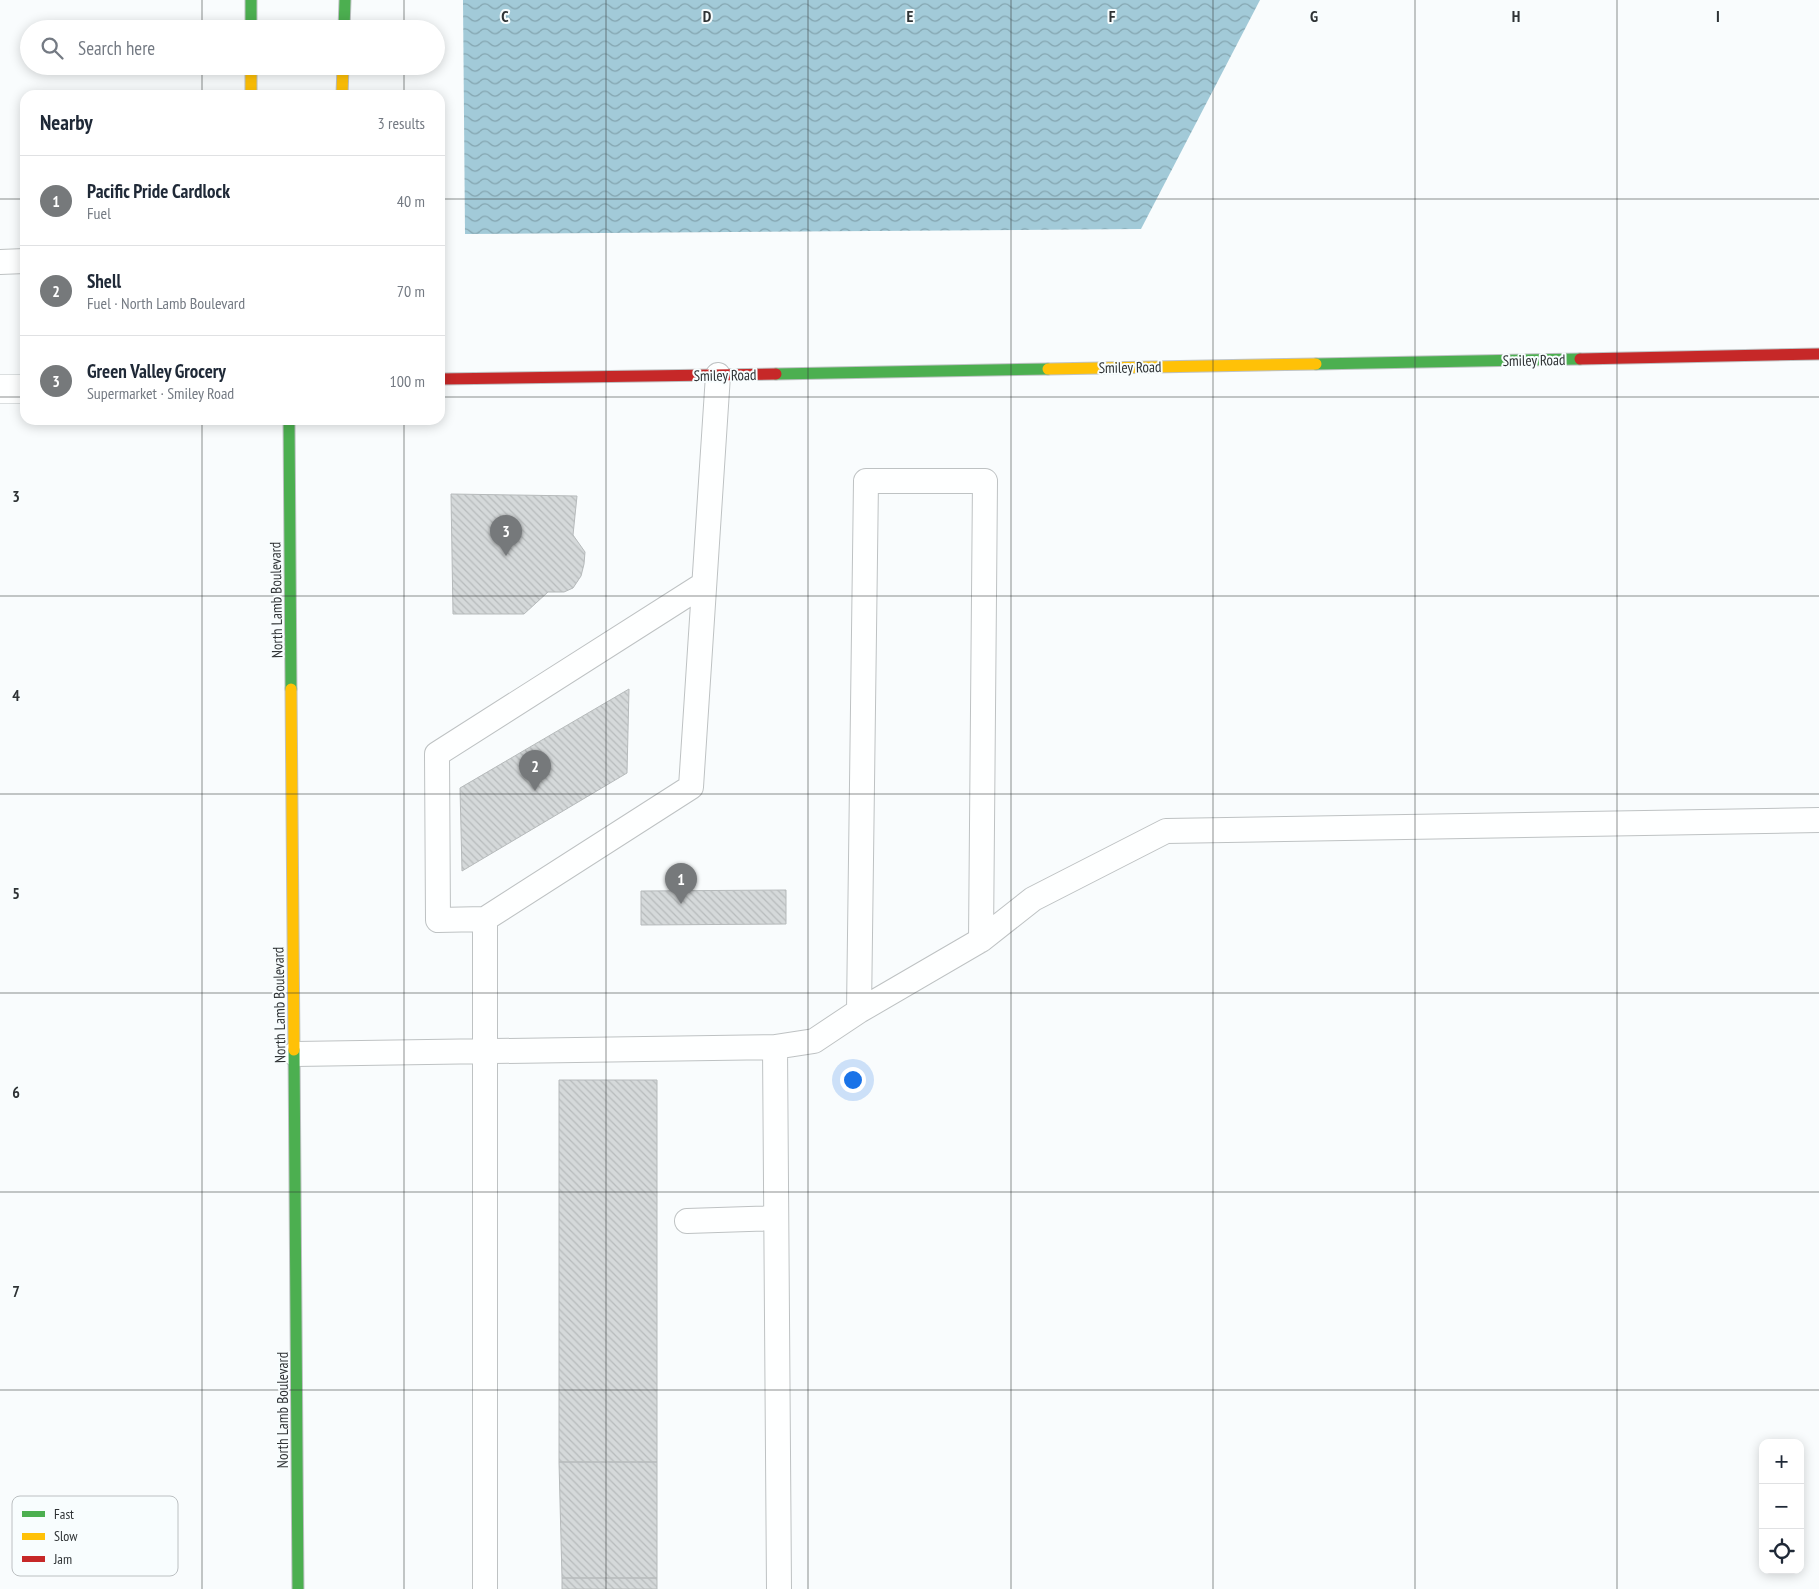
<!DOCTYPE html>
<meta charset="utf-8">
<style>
:root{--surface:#fff;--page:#f2f2f3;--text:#1f2937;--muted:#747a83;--line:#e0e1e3;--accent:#76797b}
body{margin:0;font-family:"PT Sans Narrow",sans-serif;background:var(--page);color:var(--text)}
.controls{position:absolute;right:15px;bottom:15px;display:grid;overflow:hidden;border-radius:10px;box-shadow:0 2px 12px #0003}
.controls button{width:45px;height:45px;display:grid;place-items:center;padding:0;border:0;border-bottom:1px solid var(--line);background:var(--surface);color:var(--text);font:25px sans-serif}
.you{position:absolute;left:852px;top:1079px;width:18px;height:18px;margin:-12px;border:4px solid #fff;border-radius:50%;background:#1a73e8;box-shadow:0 0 0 8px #1a73e833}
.badge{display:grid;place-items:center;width:32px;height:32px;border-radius:50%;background:var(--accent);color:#fff;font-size:16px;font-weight:700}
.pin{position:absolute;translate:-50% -41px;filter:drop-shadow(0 1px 2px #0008)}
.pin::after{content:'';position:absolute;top:26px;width:18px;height:15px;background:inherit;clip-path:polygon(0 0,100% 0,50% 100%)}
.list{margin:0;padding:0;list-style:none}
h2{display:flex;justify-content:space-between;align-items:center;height:65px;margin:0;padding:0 20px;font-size:21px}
h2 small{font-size:16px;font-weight:400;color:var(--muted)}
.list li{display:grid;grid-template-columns:32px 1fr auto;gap:15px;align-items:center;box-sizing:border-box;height:90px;padding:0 20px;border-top:1px solid var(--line)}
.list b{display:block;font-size:19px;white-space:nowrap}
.list p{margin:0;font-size:16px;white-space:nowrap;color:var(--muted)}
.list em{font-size:16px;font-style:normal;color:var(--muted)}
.icon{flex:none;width:28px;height:28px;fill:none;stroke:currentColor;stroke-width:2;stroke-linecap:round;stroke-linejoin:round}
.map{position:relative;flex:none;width:1819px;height:1589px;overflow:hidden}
.search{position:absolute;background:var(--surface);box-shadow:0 2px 12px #0003;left:20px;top:20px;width:425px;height:55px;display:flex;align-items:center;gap:12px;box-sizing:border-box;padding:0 18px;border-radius:28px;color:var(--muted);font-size:19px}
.panel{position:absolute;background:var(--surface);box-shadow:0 2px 12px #0003;left:20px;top:90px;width:425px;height:335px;border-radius:15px}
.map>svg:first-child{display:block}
.water{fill:url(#water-waves)}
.building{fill:url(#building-back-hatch);stroke:#b6babb}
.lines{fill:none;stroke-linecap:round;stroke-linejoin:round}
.lane-casing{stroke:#bec2c3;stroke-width:26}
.street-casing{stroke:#bec2c3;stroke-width:29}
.fast-casing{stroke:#bec2c3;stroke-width:13}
.slow-casing{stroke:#bec2c3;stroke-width:13}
.jam-casing{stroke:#bec2c3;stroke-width:13}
.lane{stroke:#feffff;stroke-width:24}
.street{stroke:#feffff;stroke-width:28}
.fast{stroke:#4caf50;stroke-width:11}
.slow{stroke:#ffc107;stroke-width:11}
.jam{stroke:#c62828;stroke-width:11}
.grid{fill:none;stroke:#2f3335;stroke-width:1;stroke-opacity:0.55}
.labels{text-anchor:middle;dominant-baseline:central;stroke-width:4;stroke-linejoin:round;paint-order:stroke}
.street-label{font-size:15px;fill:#2f3335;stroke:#f8fdfe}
.key{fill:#f8fdfe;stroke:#bcc0c2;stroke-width:1}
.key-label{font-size:14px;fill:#2f3335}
.grid-label{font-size:16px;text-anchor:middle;font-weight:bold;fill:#2f3335;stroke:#f8fdfe;stroke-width:4;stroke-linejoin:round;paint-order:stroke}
</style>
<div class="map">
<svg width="1819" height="1589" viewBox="0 0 1819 1589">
<defs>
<pattern id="water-waves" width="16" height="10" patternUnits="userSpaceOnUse" patternTransform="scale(1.25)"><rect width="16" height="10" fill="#a2cad8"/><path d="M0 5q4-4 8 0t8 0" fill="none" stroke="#84a5b0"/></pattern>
<pattern id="building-back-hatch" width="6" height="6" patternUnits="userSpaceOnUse" patternTransform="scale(1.25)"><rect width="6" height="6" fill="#d5d9da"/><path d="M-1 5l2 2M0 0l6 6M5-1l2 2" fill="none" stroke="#b7bbbc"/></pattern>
</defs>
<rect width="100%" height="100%" fill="#f9fcfd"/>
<!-- water -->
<path class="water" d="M463,0H1260L1141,229L465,234Z"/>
<!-- building -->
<path class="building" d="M451,494L577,496L573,535L585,552L584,564L581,576L573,588L564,592H548L524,614H453Z
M629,689L627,773L462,871L460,788Z
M786,890V924L641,925V891Z
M559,1080H657V1462H559Z
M559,1462H657V1578H562Z
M562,1578H657V1589H562Z"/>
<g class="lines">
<defs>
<path id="lane" d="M0,262L25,261
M485,919L438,920L437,754L704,584
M981,940L1033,899L1166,831L1819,820
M775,1047L814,1041L859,1011L981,940L985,481H866L859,1011
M295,1054L775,1047L779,1589
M687,1221L776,1218
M485,1589V919L691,787L718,375"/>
<path id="street" d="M0,389H25"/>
<path id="fast" d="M251,0V29
M344,29L345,0
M1316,364L1580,359
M776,374L1048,369
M289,420L291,689
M294,1050L298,1589"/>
<path id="slow" d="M251,66V95
M342,95L343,66
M1048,369L1316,364
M291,689L294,1050"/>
<path id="jam" d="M1580,359L1819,354
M440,379L776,374"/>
</defs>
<!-- lane casing -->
<use href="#lane" class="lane-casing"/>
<!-- street casing -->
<use href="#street" class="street-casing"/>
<!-- fast casing -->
<use href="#fast" class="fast-casing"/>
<!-- slow casing -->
<use href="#slow" class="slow-casing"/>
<!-- jam casing -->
<use href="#jam" class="jam-casing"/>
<!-- lane -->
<use href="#lane" class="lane"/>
<!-- street -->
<use href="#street" class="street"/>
<!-- fast -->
<use href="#fast" class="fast"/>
<!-- slow -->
<use href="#slow" class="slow"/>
<!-- jam -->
<use href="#jam" class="jam"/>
</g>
<!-- grid -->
<path class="grid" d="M202,0V29M404,0V29M606,0V1589M808,0V1589M1011,0V1589M1213,0V1589M1415,0V1589M1617,0V1589M202,66V95M404,66V95M0,199H25M440,199H1819M0,397H25M440,397H1819M202,420V1589M404,420V1589M0,596H1819M0,794H1819M0,993H1819M0,1192H1819M0,1390H1819"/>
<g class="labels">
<!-- street labels -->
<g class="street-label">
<text transform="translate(1534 360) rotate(-1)">Smiley Road</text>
<text transform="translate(1130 367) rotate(-1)">Smiley Road</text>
<text transform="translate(725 375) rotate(-1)">Smiley Road</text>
<text transform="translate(276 600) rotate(-91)">North Lamb Boulevard</text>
<text transform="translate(279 1005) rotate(-91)">North Lamb Boulevard</text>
<text transform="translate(282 1410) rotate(-90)">North Lamb Boulevard</text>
</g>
</g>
<!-- legend -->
<rect x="12" y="1496" width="166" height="80" rx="8" class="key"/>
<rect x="22" y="1511" width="23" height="6" fill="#4caf50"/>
<rect x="22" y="1533" width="23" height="7" fill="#ffc107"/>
<rect x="22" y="1556" width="23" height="6" fill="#c62828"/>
<g class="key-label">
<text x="54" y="1519">Fast</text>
<text x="54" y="1541">Slow</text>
<text x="54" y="1564">Jam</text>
</g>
<g class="grid-label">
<text x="505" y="22">C</text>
<text x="707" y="22">D</text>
<text x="910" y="22">E</text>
<text x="1112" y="22">F</text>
<text x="1314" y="22">G</text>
<text x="1516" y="22">H</text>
<text x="1718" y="22">I</text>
<text x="16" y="502">3</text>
<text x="16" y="701">4</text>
<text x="16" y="899">5</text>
<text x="16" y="1098">6</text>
<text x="16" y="1297">7</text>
</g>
</svg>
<div class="controls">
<button>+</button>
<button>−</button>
<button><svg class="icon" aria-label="locate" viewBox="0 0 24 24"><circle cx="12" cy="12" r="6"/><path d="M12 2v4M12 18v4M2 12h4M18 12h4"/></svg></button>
</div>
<div class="you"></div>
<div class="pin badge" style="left:681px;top:904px">1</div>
<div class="pin badge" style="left:535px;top:791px">2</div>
<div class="pin badge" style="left:506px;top:556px">3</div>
<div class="search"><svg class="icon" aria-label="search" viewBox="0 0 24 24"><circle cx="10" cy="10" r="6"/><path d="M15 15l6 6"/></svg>Search here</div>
<section class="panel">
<h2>Nearby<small>3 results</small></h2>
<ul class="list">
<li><span class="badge">1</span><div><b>Pacific Pride Cardlock</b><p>Fuel</p></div><em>40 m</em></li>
<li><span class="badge">2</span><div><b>Shell</b><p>Fuel · North Lamb Boulevard</p></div><em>70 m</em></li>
<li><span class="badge">3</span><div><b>Green Valley Grocery</b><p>Supermarket · Smiley Road</p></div><em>100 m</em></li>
</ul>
</section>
</div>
